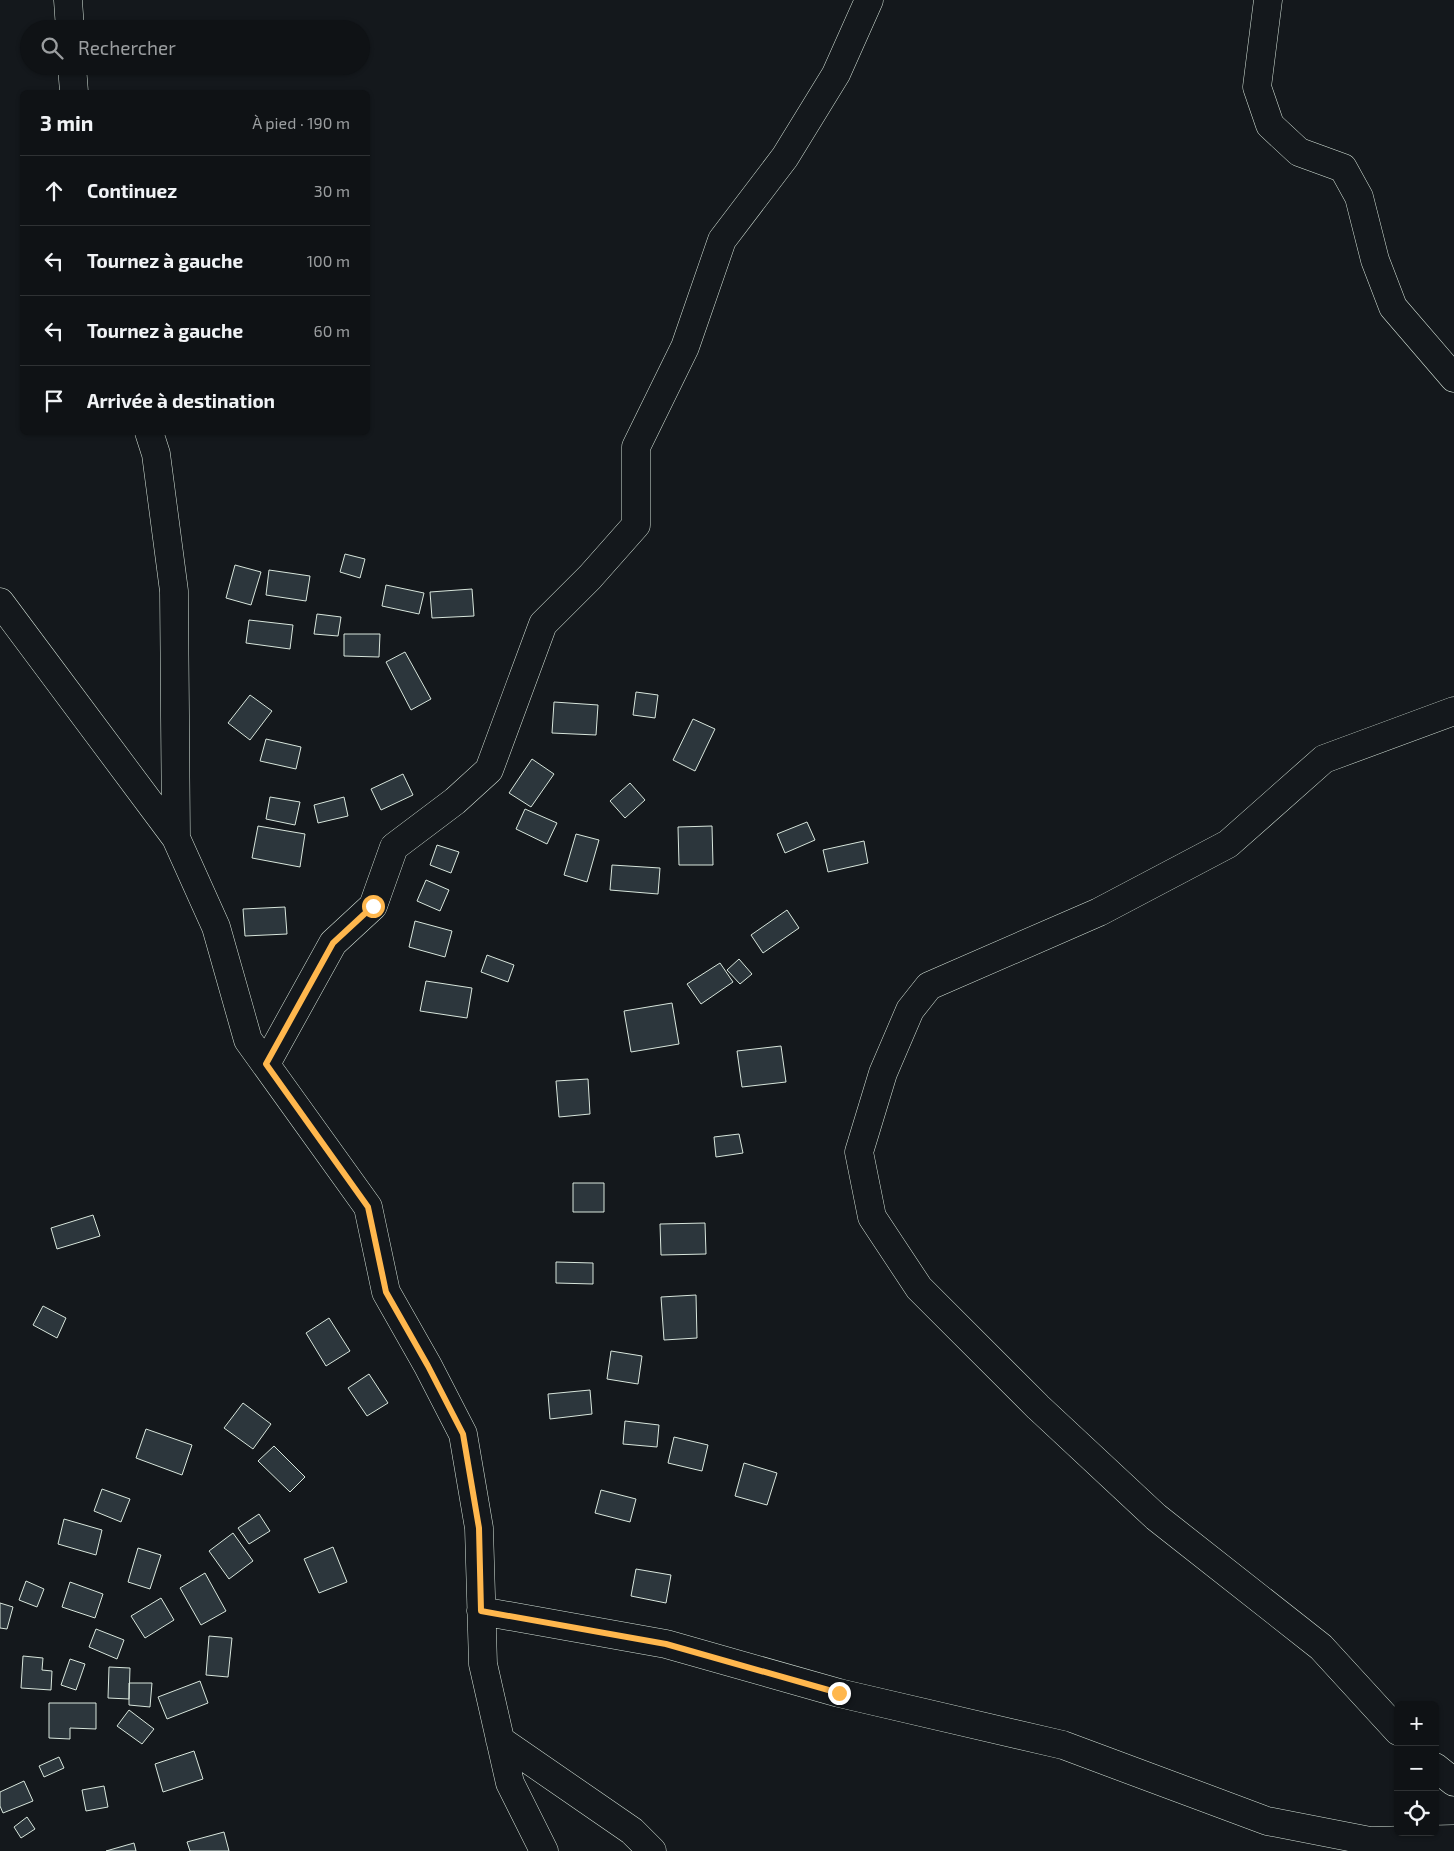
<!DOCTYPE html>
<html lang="fr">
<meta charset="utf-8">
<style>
:root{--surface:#0f1215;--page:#181b1e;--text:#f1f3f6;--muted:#9b9ea0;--line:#2f3234}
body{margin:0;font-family:"Exo 2",sans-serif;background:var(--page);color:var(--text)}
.controls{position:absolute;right:15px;bottom:15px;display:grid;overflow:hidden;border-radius:8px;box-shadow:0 1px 4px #0004}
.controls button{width:45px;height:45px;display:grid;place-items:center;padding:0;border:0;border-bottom:1px solid var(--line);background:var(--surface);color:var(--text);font:25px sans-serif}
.stop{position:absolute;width:15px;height:15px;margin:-11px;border:4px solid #ffb74d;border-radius:50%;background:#fff}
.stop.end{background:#ffb74d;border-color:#fff;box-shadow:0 1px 5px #0008}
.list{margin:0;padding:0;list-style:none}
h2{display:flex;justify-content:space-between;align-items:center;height:65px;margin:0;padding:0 20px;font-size:21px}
h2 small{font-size:16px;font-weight:400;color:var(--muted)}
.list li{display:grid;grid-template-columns:32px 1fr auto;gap:15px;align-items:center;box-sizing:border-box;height:70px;padding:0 20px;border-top:1px solid var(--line)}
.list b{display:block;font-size:19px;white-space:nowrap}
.list em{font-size:16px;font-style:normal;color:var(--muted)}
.icon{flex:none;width:28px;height:28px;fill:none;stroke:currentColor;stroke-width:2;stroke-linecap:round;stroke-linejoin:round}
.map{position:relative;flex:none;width:1454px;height:1851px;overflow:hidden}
.search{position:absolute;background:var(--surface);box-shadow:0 1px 4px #0004;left:20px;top:20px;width:350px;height:55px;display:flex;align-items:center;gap:12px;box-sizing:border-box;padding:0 18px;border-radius:28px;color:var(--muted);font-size:19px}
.panel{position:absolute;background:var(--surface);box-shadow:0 1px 4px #0004;left:20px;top:90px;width:350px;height:345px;border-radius:8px}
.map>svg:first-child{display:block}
.building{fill:#2c363c;stroke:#d8e6dc}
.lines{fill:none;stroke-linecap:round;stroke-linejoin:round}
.minor-casing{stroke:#d8e6dc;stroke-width:29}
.minor{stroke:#14181c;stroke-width:28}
.route{stroke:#ffb74d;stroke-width:6}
</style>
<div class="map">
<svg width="1454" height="1851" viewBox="0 0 1454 1851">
<rect width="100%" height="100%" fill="#14181c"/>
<!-- building -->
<path class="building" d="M345,554L365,559L360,578L340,572Z
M235,565L261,572L251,605L226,598Z
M269,570L310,576L306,601L266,595Z
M386,585L424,593L419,614L382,606Z
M472,589L474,616L432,618L430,592Z
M317,614L341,617L338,636L314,634Z
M249,620L293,625L290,649L246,643Z
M344,634H380L379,657L344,656Z
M405,652L431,699L411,710L386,662Z
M636,692L658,695L655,718L633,715Z
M250,695L272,711L250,740L228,723Z
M554,702L598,705L596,735L552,733Z
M693,719L715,729L695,771L673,760Z
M266,739L301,747L296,769L260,761Z
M532,759L554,774L531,807L509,793Z
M403,774L413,795L381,810L371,789Z
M630,783L645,800L625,818L610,801Z
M270,797L300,802L295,825L266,819Z
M344,797L348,816L318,823L314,805Z
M525,809L557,823L547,844L516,829Z
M807,822L815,840L785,853L777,834Z
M258,826L305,834L300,867L252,858Z
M712,826L713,865H679L678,827Z
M576,834L599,840L587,882L564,875Z
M864,841L868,863L828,872L823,850Z
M437,845L459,852L451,873L430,865Z
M612,865L660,868L658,894L610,890Z
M426,880L449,890L440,911L417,901Z
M285,907L287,934L245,936L243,909Z
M787,910L799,928L763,953L751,935Z
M415,921L452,931L445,957L409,947Z
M487,955L514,965L508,982L481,972Z
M739,959L752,974L740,984L727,970Z
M720,963L733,982L701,1004L687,984Z
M426,981L472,988L467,1018L420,1011Z
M672,1003L679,1044L631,1052L624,1011Z
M781,1046L786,1082L742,1087L737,1051Z
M588,1079L590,1114L559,1117L556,1081Z
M739,1134L743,1153L716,1157L714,1137Z
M573,1183H604V1212H573Z
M93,1215L100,1236L57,1249L51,1228Z
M705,1223L706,1254L661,1255L660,1224Z
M556,1262L593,1263V1284L556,1283Z
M696,1295L697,1338L664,1340L661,1297Z
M43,1306L66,1318L57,1338L33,1325Z
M329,1318L350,1351L326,1366L306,1333Z
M611,1351L642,1356L638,1384L607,1379Z
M369,1374L388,1403L367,1416L348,1388Z
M590,1390L592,1414L550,1419L548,1394Z
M243,1403L271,1424L253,1449L224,1428Z
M625,1421L659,1425L657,1447L623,1444Z
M146,1429L192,1445L182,1475L136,1458Z
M674,1437L708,1445L702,1471L668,1463Z
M274,1446L305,1477L290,1492L258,1461Z
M744,1463L777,1473L767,1505L735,1496Z
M102,1489L130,1499L121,1522L94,1511Z
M601,1490L636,1499L630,1522L595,1513Z
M259,1514L270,1531L249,1544L238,1528Z
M64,1519L102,1530L96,1555L58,1544Z
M233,1533L253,1561L229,1579L209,1551Z
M333,1547L347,1582L319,1593L304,1559Z
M138,1548L161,1555L150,1589L128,1582Z
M636,1569L671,1575L666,1603L631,1596Z
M205,1573L226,1611L201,1625L180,1588Z
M26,1581L44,1589L37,1607L19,1600Z
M70,1582L103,1594L95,1618L62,1607Z
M161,1598L174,1620L145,1638L131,1616Z
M0,1603L13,1607L7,1629L0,1628Z
M96,1629L124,1640L117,1659L89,1647Z
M209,1636L232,1638L228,1677L206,1675Z
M23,1656L43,1658L42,1670L52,1671L51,1690L21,1688Z
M70,1659L85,1664L76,1690L61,1685Z
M109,1667L130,1668L129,1699L108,1698Z
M200,1681L208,1703L167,1719L158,1697Z
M129,1683H152L150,1707L129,1705Z
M49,1703H96V1729L70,1728V1739L49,1738Z
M129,1710L154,1729L142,1744L117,1726Z
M194,1751L203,1779L163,1792L155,1764Z
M59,1757L64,1768L44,1777L39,1766Z
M24,1781L33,1801L3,1813L0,1806V1792Z
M104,1786L108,1807L86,1811L82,1790Z
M27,1817L35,1829L21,1838L14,1827Z
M224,1832L229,1851H190L187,1842Z
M134,1843L136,1851H106Z"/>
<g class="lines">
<defs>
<path id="minor" d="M68,0L70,29
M1268,0L1257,87L1270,125L1299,152L1343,168L1359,197L1375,260L1393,307L1454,378
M72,66L74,92
M149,432L156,454L174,591L176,838L216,927L248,1040L368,1207L386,1292L428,1366L463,1434L479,1528L483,1664L510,1783L544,1851
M0,602L176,838
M266,1064L333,943L373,906L394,847L455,801L489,770L543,624L590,577L636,525V447L685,347L722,240L785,157L836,74L869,0
M481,1611L666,1644L839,1693L1063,1745L1267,1821L1370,1841L1454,1839
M1398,1731L1321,1647L1156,1517L1038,1407L919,1288L872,1217L859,1152L883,1073L910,1010L929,986L1099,912L1228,844L1324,759L1454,711
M500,1740L632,1831L652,1851
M1435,1767L1454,1782"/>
</defs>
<!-- minor casing -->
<use href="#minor" class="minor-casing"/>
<!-- minor -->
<use href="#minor" class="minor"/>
</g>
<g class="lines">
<!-- route -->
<path class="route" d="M373,906L333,943L266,1064L368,1207L386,1292L428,1366L463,1434L479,1528L481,1611L666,1644L839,1693"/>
</g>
</svg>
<div class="controls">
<button>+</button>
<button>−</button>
<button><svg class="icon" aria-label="locate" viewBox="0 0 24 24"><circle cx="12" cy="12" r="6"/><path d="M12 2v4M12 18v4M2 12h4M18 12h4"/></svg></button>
</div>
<div class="stop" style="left:373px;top:906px"></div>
<div class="stop end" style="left:839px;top:1693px"></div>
<div class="search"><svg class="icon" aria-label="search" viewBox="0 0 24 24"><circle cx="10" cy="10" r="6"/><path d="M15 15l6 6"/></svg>Rechercher</div>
<section class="panel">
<h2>3 min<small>À pied · 190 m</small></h2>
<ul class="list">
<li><svg class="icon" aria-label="ahead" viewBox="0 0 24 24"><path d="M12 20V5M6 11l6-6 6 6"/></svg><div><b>Continuez</b></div><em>30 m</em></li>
<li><svg class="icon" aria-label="left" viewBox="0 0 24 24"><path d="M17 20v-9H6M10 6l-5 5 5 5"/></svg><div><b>Tournez à gauche</b></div><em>100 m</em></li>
<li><svg class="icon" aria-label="left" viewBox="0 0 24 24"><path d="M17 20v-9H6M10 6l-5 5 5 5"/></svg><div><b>Tournez à gauche</b></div><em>60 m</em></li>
<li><svg class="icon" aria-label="arrive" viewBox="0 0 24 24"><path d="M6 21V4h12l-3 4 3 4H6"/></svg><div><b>Arrivée à destination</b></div></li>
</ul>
</section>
</div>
